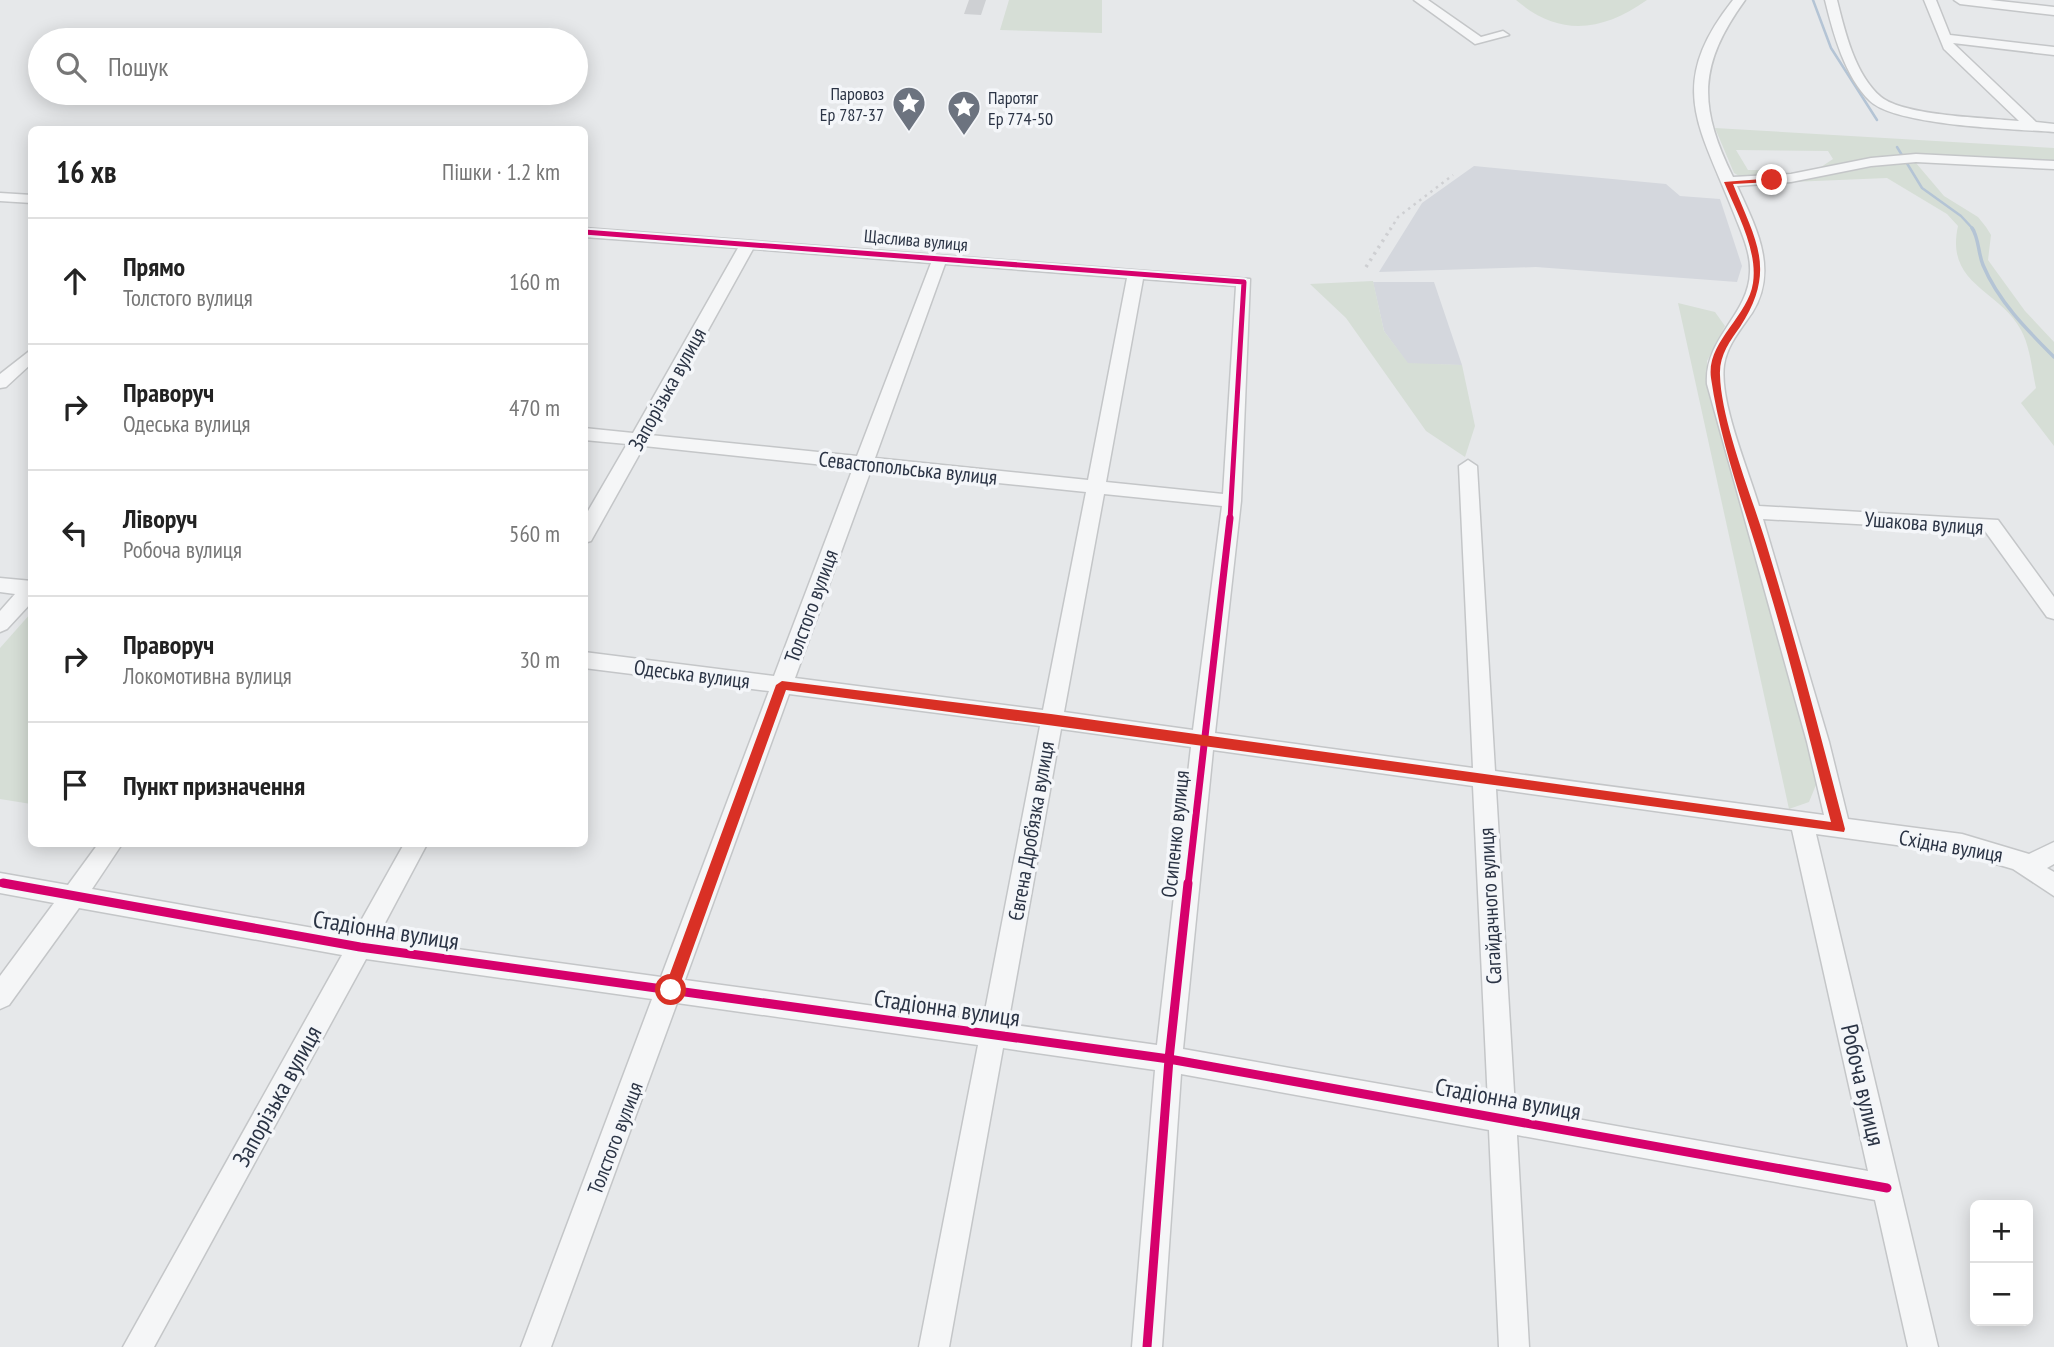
<!DOCTYPE html>
<html lang="uk">
<meta charset="utf-8">
<style>
:root{--surface:#fff;--page:#f6f6f6;--text:#222;--muted:#767676;--line:#e0e0e0}
body{margin:0;font-family:"PT Sans Narrow",sans-serif;background:var(--page);color:var(--text)}
.controls{position:absolute;right:21px;bottom:21px;display:grid;overflow:hidden;border-radius:10px;box-shadow:0 4px 18px #0003}
.controls button{width:63px;height:63px;display:grid;place-items:center;padding:0;border:0;border-bottom:2px solid var(--line);background:var(--surface);color:var(--text);font:35px sans-serif}
.stop{position:absolute;width:21px;height:21px;margin:-16px;border:5px solid #d93025;border-radius:50%;background:#fff}
.stop.end{background:#d93025;border-color:#fff;box-shadow:0 2px 7px #0008}
.list{margin:0;padding:0;list-style:none}
h2{display:flex;justify-content:space-between;align-items:center;height:91px;margin:0;padding:0 28px;font-size:30px}
h2 small{font-size:23px;font-weight:400;color:var(--muted)}
.list li{display:grid;grid-template-columns:46px 1fr auto;gap:21px;align-items:center;box-sizing:border-box;height:126px;padding:0 28px;border-top:2px solid var(--line)}
.list b{display:block;font-size:26px;white-space:nowrap}
.list p{margin:0;font-size:23px;white-space:nowrap;color:var(--muted)}
.list em{font-size:23px;font-style:normal;color:var(--muted)}
.icon{flex:none;width:38px;height:38px;fill:none;stroke:currentColor;stroke-width:2;stroke-linecap:round;stroke-linejoin:round}
.map{position:relative;flex:none;width:2054px;height:1347px;overflow:hidden}
.search{position:absolute;background:var(--surface);box-shadow:0 4px 18px #0003;left:28px;top:28px;width:560px;height:77px;display:flex;align-items:center;gap:18px;box-sizing:border-box;padding:0 24px;border-radius:38px;color:var(--muted);font-size:26px}
.panel{position:absolute;background:var(--surface);box-shadow:0 4px 18px #0003;left:28px;top:126px;width:560px;height:721px;border-radius:10px}
.map>svg:first-child{display:block}
.built{fill:#d4d7dd}
.green{fill:#d6ded6}
.lines{fill:none;stroke-linecap:round;stroke-linejoin:round}
.stream-far1{stroke:#b4c4d5;stroke-width:2.5}
.stream{stroke:#b4c4d5;stroke-width:3.5}
.building{fill:#ced0d3}
.minor-casing{stroke:#c4c6c8;stroke-width:3}
.minor{fill:#f5f6f7;fill-rule:evenodd}
.rail-far1{stroke:#cecfd2;stroke-width:2.5;stroke-dasharray:2.5 4.5;stroke-linecap:butt}
.rail{stroke:#cecfd2;stroke-width:3.5;stroke-dasharray:2.5 5;stroke-linecap:butt}
.cycleway-far2-casing{stroke:#f4f6f9;stroke-width:9}
.cycleway-far1-casing{stroke:#f4f6f9;stroke-width:11}
.cycleway-casing{stroke:#f4f6f9;stroke-width:13}
.cycleway-far2{stroke:#d6006c;stroke-width:5}
.cycleway-far1{stroke:#d6006c;stroke-width:7}
.cycleway{stroke:#d6006c;stroke-width:9}
.route{fill:#d93025}
.labels{text-anchor:middle;dominant-baseline:central;stroke-width:7;stroke-linejoin:round;paint-order:stroke}
.far-poi-label{font-size:18px;fill:#2b3445;stroke:#f4f6f9;text-anchor:end}
.far-street-label{font-size:18px;fill:#2b3445;stroke:#f4f6f9}
.street-label{font-size:21px;fill:#2b3445;stroke:#f4f6f9}
.near-street-label{font-size:24px;fill:#2b3445;stroke:#f4f6f9}
</style>
<div class="map">
<svg width="2054" height="1347" viewBox="0 0 2054 1347">
<rect width="100%" height="100%" fill="#e6e8ea"/>
<!-- built -->
<path class="built" d="M1474,166L1666,184L1680,196L1720,199L1742,266L1737,282L1536,267L1379,272L1422,203Z
M1373,282H1434L1462,365L1408,364L1384,331Z"/>
<!-- green -->
<path class="green" d="M1009,0H1102V33L1000,30Z
M1516,0H1647C1602,32 1559,37 1516,0Z
M1715,128L2054,148V163L1863,160L1821,167L1833,159L1828,151L1736,150L1748,170H1760L1763,176L1741,177L1734,173Z
M1916,163L1944,196L1978,217L1986,227L1991,235L1988,260L2025,311L2054,342V446L2021,403L2036,388C2032,370 2030,346 2021,330C1999,289 1945,285 1958,226L1947,214L1887,178L1791,182L1883,165Z
M1373,281L1384,331L1408,363L1462,365L1475,426L1465,457L1426,431L1346,318L1310,284Z
M1678,303L1715,312L1725,326L1707,361L1708,378L1818,780L1809,802L1789,809Z
M31,613V804L0,799V648Z"/>
<g class="lines">
<!-- stream-far1 -->
<path class="stream-far1" d="M1813,0L1831,48L1877,120
M1897,147L1922,188L1961,216L1974,230"/>
<!-- stream -->
<path class="stream" d="M1972,228C1979,238 1978,253 1983,265C1998,301 2027,330 2054,357"/>
</g>
<!-- building -->
<path class="building" d="M969,0H986L981,15L964,14Z"/>
<g class="lines">
<defs>
<path id="minor" d="M1414,0H1428L1481,37L1503,31L1509,35L1475,44Z
M1733,0H1745C1698,65 1698,106 1733,177L1791,174L1871,158L1916,154L2054,161V169L1916,162L1871,166L1791,182L1737,186C1756,227 1779,270 1752,313C1741,329 1727,345 1724,365C1719,401 1748,469 1759,506L1998,520L2054,597V619L2047,617L1985,531L1763,519L1829,742L1848,819L1962,834L2029,854L2054,842V864L2047,868L2054,872V896L2013,869L1962,854L1816,834L1938,1347H1908L1875,1200L1517,1135L1529,1347H1499L1489,1130L1181,1074L1162,1347H1132L1155,1070L1003,1048L949,1347H919L978,1045L677,1003L551,1347H521L652,999L366,959L154,1347H123L342,955L79,908L9,1005L0,1009V976L54,903L0,893V873L68,885L98,844H122L92,889L353,935L404,844H427L377,938L661,977L769,691L584,668V652L774,676L853,468L644,446L591,541L584,543V518L627,444L584,440V428L633,433L738,248L584,237V228L1250,279L1241,501L1215,733L1473,768L1459,466L1468,460L1477,466L1495,771L1824,815L1807,742L1707,384C1704,338 1749,315 1750,272C1751,253 1742,234 1735,216C1701,128 1664,87 1733,0ZM753,249L931,263L857,456L650,435ZM945,264L1127,278L1088,480L875,458ZM1143,279L1236,286L1223,494L1106,482ZM871,470L1086,492L1043,710L795,678ZM1104,494L1222,506L1193,730L1064,712ZM789,694L1040,726L983,1021L685,980ZM1061,729L1191,747L1157,1045L1008,1024ZM1213,750L1473,786L1488,1103L1183,1049ZM1496,789L1792,830L1868,1171L1515,1108Z
M1825,0H1837C1845,32 1855,75 1881,97C1904,116 1987,118 2019,121L1944,49L1924,0H1936L1950,35L2054,47V55L1953,43L2036,122L2054,124V132C2015,129 1896,126 1870,101C1845,77 1833,33 1825,0Z
M1954,0H1990L2054,7V15L1960,4Z
M0,193L32,195V203L0,201Z
M32,349V363L6,387L0,388V374Z
M0,578L32,581V602L7,629L0,632V611L15,594L0,592Z"/>
</defs>
<!-- minor casing -->
<use href="#minor" class="minor-casing"/>
<!-- minor -->
<use href="#minor" class="minor"/>
<!-- rail-far1 -->
<path class="rail-far1" d="M1390,230L1398,217L1453,175"/>
<!-- rail -->
<path class="rail" d="M1366,267L1391,228"/>
<defs>
<path id="cycleway-far2" d="M584,232L1244,282L1230,519"/>
<path id="cycleway-far1" d="M0,883L12,885
M1188,885L1230,518"/>
<path id="cycleway" d="M3,883L360,947L1169,1059L1887,1188
M1147,1347L1169,1059L1188,883"/>
</defs>
<!-- cycleway-far2 casing -->
<use href="#cycleway-far2" class="cycleway-far2-casing"/>
<!-- cycleway-far1 casing -->
<use href="#cycleway-far1" class="cycleway-far1-casing"/>
<!-- cycleway casing -->
<use href="#cycleway" class="cycleway-casing"/>
<!-- cycleway-far2 -->
<use href="#cycleway-far2" class="cycleway-far2"/>
<!-- cycleway-far1 -->
<use href="#cycleway-far1" class="cycleway-far1"/>
<!-- cycleway -->
<use href="#cycleway" class="cycleway"/>
</g>
<!-- route -->
<path class="route" d="M1775,178L1772,182L1733,184C1756,241 1777,270 1740,327C1730,341 1719,356 1720,375C1721,421 1752,497 1766,543C1795,638 1820,733 1845,829L1844,832L786,690L678,990L676,994H666L664,990L776,685L782,681L1051,714L1831,822C1810,742 1791,661 1767,582C1747,515 1721,447 1711,378C1706,342 1748,317 1753,283C1758,250 1736,211 1724,182Z"/>
<!-- icons -->
<defs>
<symbol id="sight-pin" viewBox="-11 -11 22 30"><path d="M0 17L-7.5 6A9.5 9.5 0 1 1 7.5 6Z" fill="#6c737f" stroke="#f4f6f9"/><path d="M0-6L1.8-2.2L6-1.7L2.9 1.2L3.7 5.4L0 3.3L-3.7 5.4L-2.9 1.2L-6-1.7L-1.8-2.2Z" fill="#fff"/></symbol>
</defs>
<g fill-rule="evenodd">
<use href="#sight-pin" x="890" y="84" width="38" height="52"/>
<use href="#sight-pin" x="945" y="88" width="38" height="52"/>
</g>
<g class="labels">
<!-- far-poi labels -->
<g class="far-poi-label">
<text x="884" y="93">Паровоз<tspan x="884" dy="21">Ер 787-37</tspan></text>
<text x="988" y="97" text-anchor="start">Паротяг<tspan x="988" dy="21">Ер 774-50</tspan></text>
</g>
<!-- far-street labels -->
<g class="far-street-label">
<text transform="translate(916 240) rotate(5)">Щаслива вулиця</text>
</g>
<!-- street labels -->
<g class="street-label">
<text transform="translate(667 389) rotate(-61)">Запорізька вулиця</text>
<text transform="translate(908 468) rotate(6)">Севастопольська вулиця</text>
<text transform="translate(1924 523) rotate(4)">Ушакова вулиця</text>
<text transform="translate(811 606) rotate(-70)">Толстого вулиця</text>
<text transform="translate(692 674) rotate(7)">Одеська вулиця</text>
<text transform="translate(1031 831) rotate(-80)">Євгена Дроб’язка вулиця</text>
<text transform="translate(1175 834) rotate(-84)">Осипенко вулиця</text>
<text transform="translate(1951 846) rotate(10)">Східна вулиця</text>
<text transform="translate(1490 906) rotate(-93)">Сагайдачного вулиця</text>
<text transform="translate(615 1138) rotate(-69)">Толстого вулиця</text>
</g>
<!-- near-street labels -->
<g class="near-street-label">
<text transform="translate(386 930) rotate(9)">Стадіонна вулиця</text>
<text transform="translate(947 1008) rotate(8)">Стадіонна вулиця</text>
<text transform="translate(1863 1085) rotate(77)">Робоча вулиця</text>
<text transform="translate(277 1096) rotate(-61)">Запорізька вулиця</text>
<text transform="translate(1508 1099) rotate(10)">Стадіонна вулиця</text>
</g>
</g>
</svg>
<div class="controls">
<button>+</button>
<button>−</button>
</div>
<div class="stop" style="left:671px;top:990px"></div>
<div class="stop end" style="left:1772px;top:180px"></div>
<div class="search"><svg class="icon" aria-label="search" viewBox="0 0 24 24"><circle cx="10" cy="10" r="6"/><path d="M15 15l6 6"/></svg>Пошук</div>
<section class="panel">
<h2>16 хв<small>Пішки · 1.2 km</small></h2>
<ul class="list">
<li><svg class="icon" aria-label="ahead" viewBox="0 0 24 24"><path d="M12 20V5M6 11l6-6 6 6"/></svg><div><b>Прямо</b><p>Толстого вулиця</p></div><em>160 m</em></li>
<li><svg class="icon" aria-label="right" viewBox="0 0 24 24"><path d="M7 20v-9h11M14 6l5 5-5 5"/></svg><div><b>Праворуч</b><p>Одеська вулиця</p></div><em>470 m</em></li>
<li><svg class="icon" aria-label="left" viewBox="0 0 24 24"><path d="M17 20v-9H6M10 6l-5 5 5 5"/></svg><div><b>Ліворуч</b><p>Робоча вулиця</p></div><em>560 m</em></li>
<li><svg class="icon" aria-label="right" viewBox="0 0 24 24"><path d="M7 20v-9h11M14 6l5 5-5 5"/></svg><div><b>Праворуч</b><p>Локомотивна вулиця</p></div><em>30 m</em></li>
<li><svg class="icon" aria-label="arrive" viewBox="0 0 24 24"><path d="M6 21V4h12l-3 4 3 4H6"/></svg><div><b>Пункт призначення</b></div></li>
</ul>
</section>
</div>
